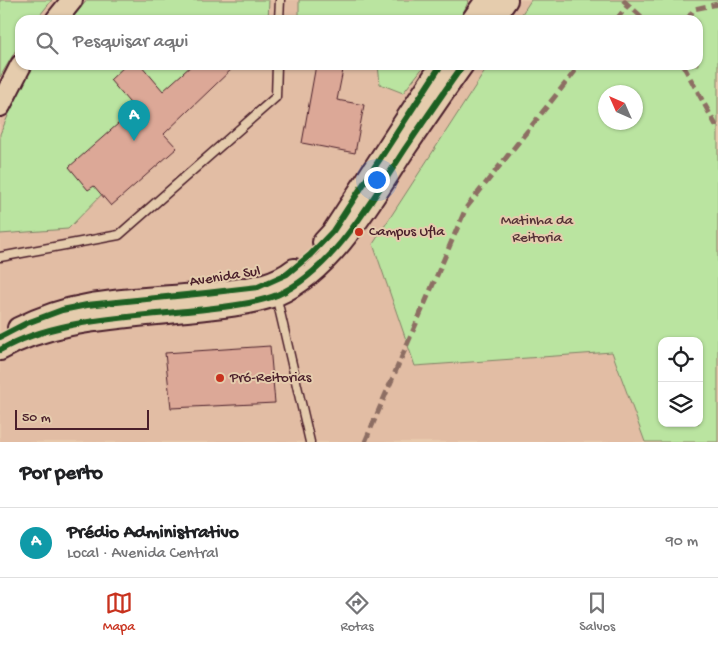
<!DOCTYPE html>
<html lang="pt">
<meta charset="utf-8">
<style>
:root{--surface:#fff;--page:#f2f2f2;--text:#202124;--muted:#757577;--line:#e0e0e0;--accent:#c8321e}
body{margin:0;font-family:"Gochi Hand",sans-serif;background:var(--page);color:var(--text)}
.controls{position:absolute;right:15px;bottom:15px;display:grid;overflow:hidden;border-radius:10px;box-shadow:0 1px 4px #0004}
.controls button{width:45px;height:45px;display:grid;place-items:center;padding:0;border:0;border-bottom:1px solid var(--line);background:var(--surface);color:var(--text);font:25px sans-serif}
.compass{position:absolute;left:598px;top:85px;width:45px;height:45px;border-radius:50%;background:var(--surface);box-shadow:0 1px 4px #0004;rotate:315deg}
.scale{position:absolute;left:15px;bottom:12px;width:134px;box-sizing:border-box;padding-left:5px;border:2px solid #4a1f2b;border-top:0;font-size:14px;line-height:18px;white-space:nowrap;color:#4a1f2b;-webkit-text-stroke:4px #e5ccad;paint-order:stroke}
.you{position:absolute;left:376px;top:179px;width:18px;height:18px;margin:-12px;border:4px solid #fff;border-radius:50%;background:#1a73e8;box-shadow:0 0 0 8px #1a73e833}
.badge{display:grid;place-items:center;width:32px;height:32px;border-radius:50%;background:var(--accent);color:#fff;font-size:16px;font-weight:700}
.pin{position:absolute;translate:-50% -41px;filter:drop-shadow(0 1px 2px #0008)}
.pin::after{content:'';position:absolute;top:26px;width:18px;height:15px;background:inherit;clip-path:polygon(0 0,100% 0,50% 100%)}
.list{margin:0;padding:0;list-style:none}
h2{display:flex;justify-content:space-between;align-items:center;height:65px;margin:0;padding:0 20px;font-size:21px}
h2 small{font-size:16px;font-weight:400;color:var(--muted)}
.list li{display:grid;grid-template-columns:32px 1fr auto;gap:15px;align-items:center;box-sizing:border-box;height:70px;padding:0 20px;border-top:1px solid var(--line)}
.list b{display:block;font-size:19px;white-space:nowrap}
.list p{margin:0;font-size:16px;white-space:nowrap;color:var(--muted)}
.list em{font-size:16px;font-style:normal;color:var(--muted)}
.icon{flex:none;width:28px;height:28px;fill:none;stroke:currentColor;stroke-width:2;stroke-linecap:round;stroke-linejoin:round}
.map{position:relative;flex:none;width:718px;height:442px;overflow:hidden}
.search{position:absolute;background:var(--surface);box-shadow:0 1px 4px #0004;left:15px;right:15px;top:15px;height:55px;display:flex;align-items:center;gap:12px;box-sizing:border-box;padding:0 18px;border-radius:15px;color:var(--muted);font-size:19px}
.sheet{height:135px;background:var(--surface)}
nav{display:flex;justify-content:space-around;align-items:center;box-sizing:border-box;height:70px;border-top:1px solid var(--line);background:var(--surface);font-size:14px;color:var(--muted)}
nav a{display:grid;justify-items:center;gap:2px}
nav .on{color:var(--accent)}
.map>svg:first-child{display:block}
.built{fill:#e2bda4;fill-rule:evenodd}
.green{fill:#bae4a0;stroke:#828266;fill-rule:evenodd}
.building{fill:#dca897;stroke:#4a1f2b}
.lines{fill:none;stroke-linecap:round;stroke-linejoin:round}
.service-casing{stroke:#4a1f2b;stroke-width:11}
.tertiary-casing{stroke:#4a1f2b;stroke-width:24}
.service{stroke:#e5ccad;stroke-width:8}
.tertiary{stroke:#e5ccad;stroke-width:20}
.quiet{stroke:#8d6e63;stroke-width:5;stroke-dasharray:10 5;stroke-linecap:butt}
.cycleway-casing{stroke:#e5ccad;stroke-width:9}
.cycleway{stroke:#1b5e20;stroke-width:6}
.poi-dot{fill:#c8321e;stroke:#e5ccad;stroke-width:2}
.labels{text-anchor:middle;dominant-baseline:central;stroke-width:4;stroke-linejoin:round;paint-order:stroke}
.park-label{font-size:15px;fill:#553337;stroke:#e5ccad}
.poi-label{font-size:15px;fill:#4a1f2b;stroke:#e5ccad;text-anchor:start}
.street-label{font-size:15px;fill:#4a1f2b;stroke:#e5ccad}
</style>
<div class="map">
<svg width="718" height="442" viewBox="0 0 718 442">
<rect width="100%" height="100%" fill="#e9caad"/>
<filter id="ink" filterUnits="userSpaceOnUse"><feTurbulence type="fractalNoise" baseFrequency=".02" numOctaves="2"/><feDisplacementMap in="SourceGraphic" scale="10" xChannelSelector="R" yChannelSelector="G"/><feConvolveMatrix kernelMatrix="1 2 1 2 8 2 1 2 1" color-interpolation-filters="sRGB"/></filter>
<g filter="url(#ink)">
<!-- built -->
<path class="built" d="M0,0H718V442H0ZM20,20H698V65H20ZM606,92H636V122H606ZM662,341H699V423H662Z"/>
<!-- green -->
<path class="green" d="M0,0H52L36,20H20V43L0,77Z
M87,0H269L268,20H71Z
M299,0H469L460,20H299Z
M531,0H718V442H645L612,352L415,366L373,244L489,65H698V20H518ZM606,92H636V122H606ZM662,341H699V423H662Z
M36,65H228L68,229L0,234V134L24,80Z
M378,65H425L403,93L380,84Z"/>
<!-- building -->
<path class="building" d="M126,65H141L163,91L192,65H236L164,134L177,148L111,206L94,186L88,190L69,167L135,109L110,80Z
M316,65H344L337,100L364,105L355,153L302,143Z
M270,346L275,403L171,408L165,353Z"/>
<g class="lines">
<defs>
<path id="service" d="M279,20L280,0
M0,257L119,235L276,97L277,65
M276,295L310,442"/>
<path id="tertiary" d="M56,20L72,0
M472,20L486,0
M493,20L507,0
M0,106L21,65
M323,242L333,231L441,65
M18,328C40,317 62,309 86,305C130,297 175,297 219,292C246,288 273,286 294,269
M0,350C53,320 117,319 176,312C206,309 249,306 277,295C333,271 373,198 405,149C424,121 443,93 463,65"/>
</defs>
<!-- service casing -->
<use href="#service" class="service-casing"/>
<!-- tertiary casing -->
<use href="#tertiary" class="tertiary-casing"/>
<!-- service -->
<use href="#service" class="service"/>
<!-- tertiary -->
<use href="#tertiary" class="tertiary"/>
<!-- quiet -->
<path class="quiet" d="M623,0L645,20
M616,20L628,5
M687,20L694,9L718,4
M683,65L718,129
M365,442L466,208L580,65"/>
<defs>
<path id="cycleway" d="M0,337L27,323L62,310L87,305L206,293L258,287L287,274L310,255L333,231L441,65
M0,350C53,320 117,319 176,312C206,309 249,306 277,295C333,271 373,198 405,149C424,121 443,93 463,65"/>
</defs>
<!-- cycleway casing -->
<use href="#cycleway" class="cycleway-casing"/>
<!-- cycleway -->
<use href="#cycleway" class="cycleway"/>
</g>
</g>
<!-- markers -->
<g class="poi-dot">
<circle cx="359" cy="232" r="5"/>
<circle cx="220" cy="378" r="5"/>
</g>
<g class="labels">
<!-- park labels -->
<g class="park-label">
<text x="537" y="221">Matinha da<tspan x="537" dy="17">Reitoria</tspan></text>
</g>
<!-- poi labels -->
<g class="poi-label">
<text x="369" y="232">Campus Ufla</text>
<text x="230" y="378">Pró-Reitorias</text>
</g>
<!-- street labels -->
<g class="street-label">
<text transform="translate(225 277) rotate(-9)">Avenida Sul</text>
</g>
</g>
</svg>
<div class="controls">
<button><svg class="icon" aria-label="locate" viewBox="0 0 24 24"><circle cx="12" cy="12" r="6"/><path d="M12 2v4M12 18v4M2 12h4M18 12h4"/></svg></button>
<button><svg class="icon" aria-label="layers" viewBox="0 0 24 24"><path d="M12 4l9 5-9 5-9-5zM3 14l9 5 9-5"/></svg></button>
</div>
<svg class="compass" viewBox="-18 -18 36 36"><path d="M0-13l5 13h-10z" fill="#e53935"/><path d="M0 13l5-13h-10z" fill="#757577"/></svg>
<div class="scale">50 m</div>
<div class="you"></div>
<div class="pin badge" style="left:134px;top:141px;background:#0f9aa8">A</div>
<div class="search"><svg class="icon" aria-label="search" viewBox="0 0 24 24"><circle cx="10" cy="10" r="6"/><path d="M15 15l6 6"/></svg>Pesquisar aqui</div>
</div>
<section class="sheet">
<h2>Por perto<small></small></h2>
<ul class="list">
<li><span class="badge" style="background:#0f9aa8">A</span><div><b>Prédio Administrativo</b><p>Local · Avenida Central</p></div><em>90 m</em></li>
</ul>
</section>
<nav>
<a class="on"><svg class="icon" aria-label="map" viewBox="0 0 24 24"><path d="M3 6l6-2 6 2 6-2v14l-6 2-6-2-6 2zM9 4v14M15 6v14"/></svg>Mapa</a>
<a><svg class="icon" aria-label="directions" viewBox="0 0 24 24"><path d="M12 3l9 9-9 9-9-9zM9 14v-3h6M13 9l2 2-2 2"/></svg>Rotas</a>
<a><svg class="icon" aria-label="saved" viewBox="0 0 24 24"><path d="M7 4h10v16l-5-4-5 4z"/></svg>Salvos</a>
</nav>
